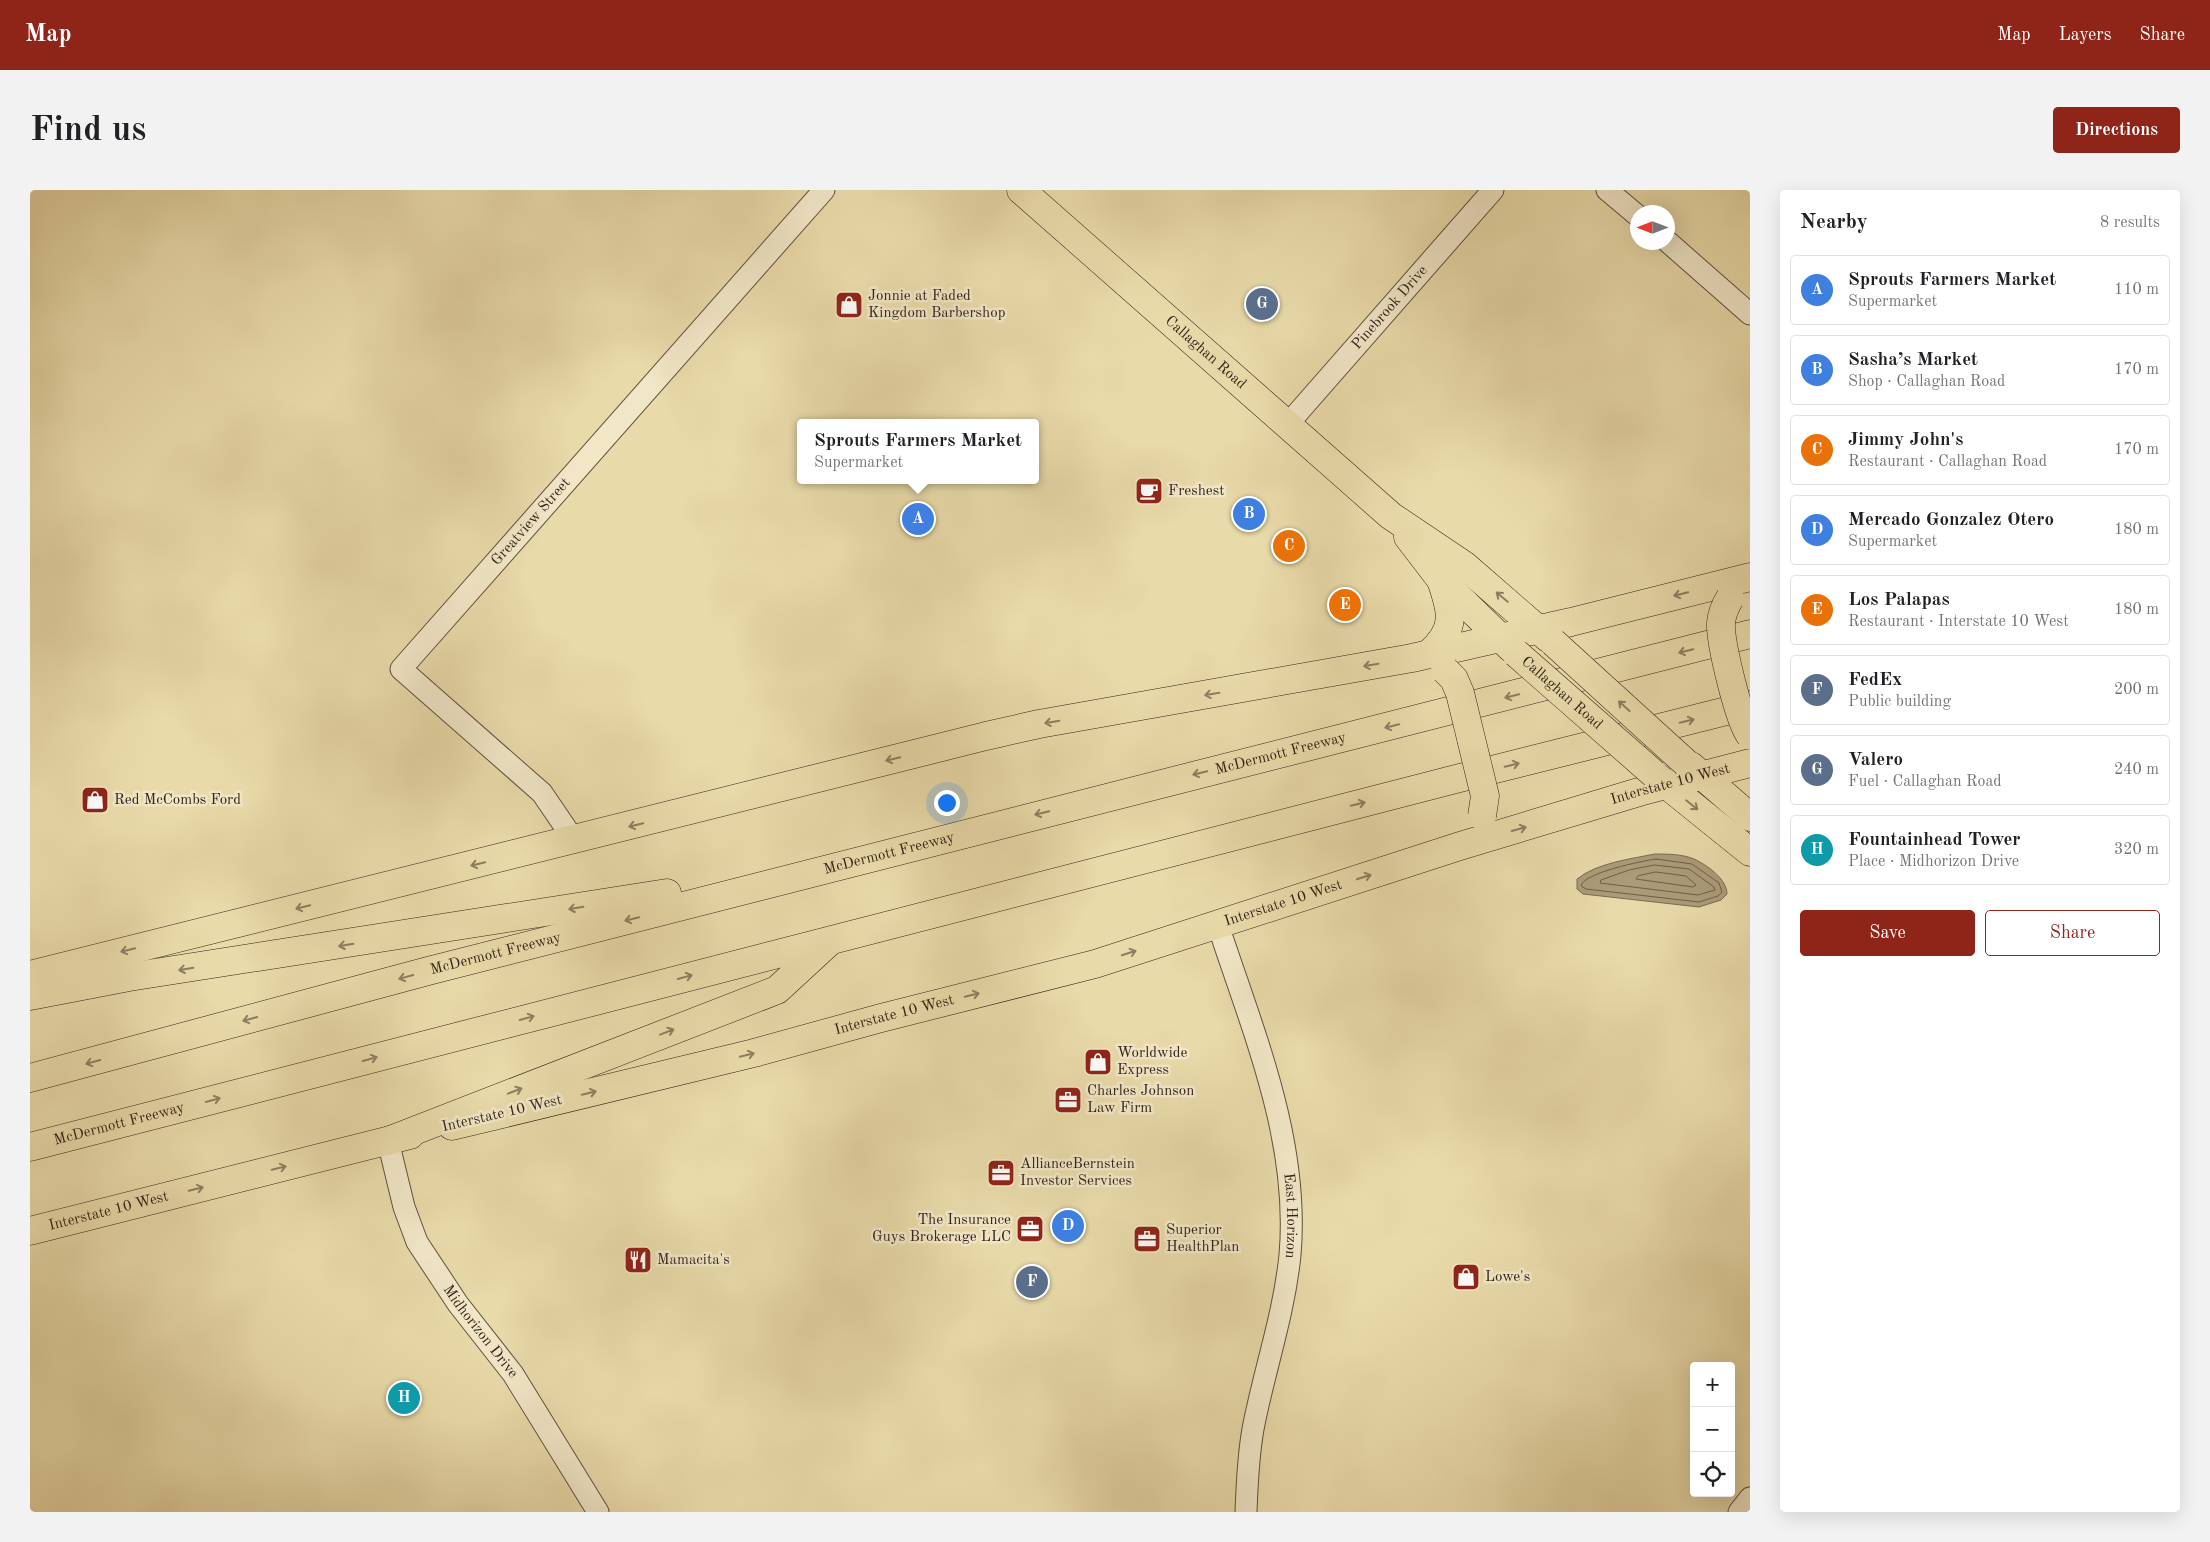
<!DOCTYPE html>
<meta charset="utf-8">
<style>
:root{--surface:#fff;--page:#f2f2f2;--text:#202124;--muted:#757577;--line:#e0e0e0;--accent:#8f2418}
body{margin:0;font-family:"Old Standard TT",serif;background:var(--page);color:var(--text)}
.controls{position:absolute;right:15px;bottom:15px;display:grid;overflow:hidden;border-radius:5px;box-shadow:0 5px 20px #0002}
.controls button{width:45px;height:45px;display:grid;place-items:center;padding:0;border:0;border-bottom:1px solid var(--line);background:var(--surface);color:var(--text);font:25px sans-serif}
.compass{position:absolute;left:1600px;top:15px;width:45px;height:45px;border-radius:50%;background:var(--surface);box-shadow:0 5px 20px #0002;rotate:270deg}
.you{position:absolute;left:916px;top:612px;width:18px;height:18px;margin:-12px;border:4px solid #fff;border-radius:50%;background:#1a73e8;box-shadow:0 0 0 8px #1a73e833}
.badge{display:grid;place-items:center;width:32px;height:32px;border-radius:50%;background:var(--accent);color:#fff;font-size:16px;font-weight:700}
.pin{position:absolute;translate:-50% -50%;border:2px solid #fff;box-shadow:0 1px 5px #0006}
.popup{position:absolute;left:767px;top:229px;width:242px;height:65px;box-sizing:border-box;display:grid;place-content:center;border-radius:5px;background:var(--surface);filter:drop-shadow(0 1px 4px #0005);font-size:16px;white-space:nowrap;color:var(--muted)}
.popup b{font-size:19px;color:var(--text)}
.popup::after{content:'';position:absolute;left:50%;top:100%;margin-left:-10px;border:10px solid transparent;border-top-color:var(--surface)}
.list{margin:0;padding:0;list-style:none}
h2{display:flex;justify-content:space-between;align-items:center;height:65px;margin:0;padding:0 20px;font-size:21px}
h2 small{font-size:16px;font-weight:400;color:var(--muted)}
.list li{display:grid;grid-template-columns:32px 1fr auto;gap:15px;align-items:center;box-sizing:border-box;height:70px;margin:0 10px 10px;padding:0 10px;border:1px solid var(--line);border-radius:5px}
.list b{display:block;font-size:19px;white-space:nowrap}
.list p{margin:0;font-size:16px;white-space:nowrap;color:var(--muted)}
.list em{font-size:16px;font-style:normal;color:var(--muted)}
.actions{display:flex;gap:10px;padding:15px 20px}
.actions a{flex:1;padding:11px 0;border:1px solid var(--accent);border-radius:5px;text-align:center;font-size:18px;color:var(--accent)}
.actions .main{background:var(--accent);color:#fff}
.icon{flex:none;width:28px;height:28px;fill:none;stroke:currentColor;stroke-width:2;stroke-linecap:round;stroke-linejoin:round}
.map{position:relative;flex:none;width:1720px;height:1322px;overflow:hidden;border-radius:5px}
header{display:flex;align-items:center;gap:30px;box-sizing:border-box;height:70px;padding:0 25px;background:var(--accent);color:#fff}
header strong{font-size:24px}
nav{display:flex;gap:28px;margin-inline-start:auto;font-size:18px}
.intro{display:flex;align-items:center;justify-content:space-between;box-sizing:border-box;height:120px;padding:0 30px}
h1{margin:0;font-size:35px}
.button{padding:12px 22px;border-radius:5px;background:var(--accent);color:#fff;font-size:18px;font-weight:700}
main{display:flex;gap:30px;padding:0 30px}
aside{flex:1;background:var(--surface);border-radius:5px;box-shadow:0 5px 20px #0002}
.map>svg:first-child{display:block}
.water{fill:#ab9b78;stroke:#7b6a52}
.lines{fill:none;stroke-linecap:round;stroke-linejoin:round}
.shore{stroke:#6f5e48;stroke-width:1}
.minor-casing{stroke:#604f3c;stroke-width:23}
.major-casing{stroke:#332118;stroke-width:29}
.highway-casing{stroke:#332118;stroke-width:29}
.minor{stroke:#f1e7c7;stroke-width:21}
.major{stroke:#e9daa9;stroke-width:28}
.highway{stroke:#e9daa9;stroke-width:28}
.major-bridge-casing{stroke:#332118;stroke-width:29;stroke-linecap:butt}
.major-bridge{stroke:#e9daa9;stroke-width:28}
.oneway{stroke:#8e7e60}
.labels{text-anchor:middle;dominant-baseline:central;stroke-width:5;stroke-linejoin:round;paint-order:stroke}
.poi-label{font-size:15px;fill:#332118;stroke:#f1e7c7;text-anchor:start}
.street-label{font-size:15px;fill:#332118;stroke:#f1e7c7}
</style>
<header>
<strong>Map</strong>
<nav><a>Map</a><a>Layers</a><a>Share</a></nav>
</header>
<div class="intro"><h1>Find us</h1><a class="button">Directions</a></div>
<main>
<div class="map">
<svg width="1720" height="1322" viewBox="0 0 1720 1322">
<rect width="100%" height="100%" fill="#e9daa9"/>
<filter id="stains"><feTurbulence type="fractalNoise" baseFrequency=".004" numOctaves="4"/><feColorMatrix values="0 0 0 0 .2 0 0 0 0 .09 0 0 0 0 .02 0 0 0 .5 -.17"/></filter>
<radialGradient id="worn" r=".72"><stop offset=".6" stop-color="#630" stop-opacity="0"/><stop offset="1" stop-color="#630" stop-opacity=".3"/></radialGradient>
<!-- water -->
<path class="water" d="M1625,664C1637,664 1652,664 1664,669C1677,675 1697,689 1697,704L1691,710L1669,717L1553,704L1547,699V689C1567,673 1600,669 1625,664Z"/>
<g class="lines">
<!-- shore -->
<path class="shore" d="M1626,669L1662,674L1689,693L1692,702L1688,706L1669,712L1556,699L1551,696C1553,683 1612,671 1626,669Z
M1625,675L1659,679L1684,697L1685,700L1668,705L1570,693L1571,690L1599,680Z
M1626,682L1656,686L1666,695L1663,697L1606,689L1608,686Z"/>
<defs>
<g id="minor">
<path d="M1577,0L1608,26"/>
<path d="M1638,52L1720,124"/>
<path id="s1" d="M1257,235L1463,0"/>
<path id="s2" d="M544,650L512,603L371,479L794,0"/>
<path id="s3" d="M1188,735C1223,842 1270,950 1260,1065C1254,1125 1234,1181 1223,1239C1218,1267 1217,1294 1216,1322"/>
<path id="s4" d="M358,951L374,1017L387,1052L428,1114L483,1184L568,1322"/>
<path d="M1709,1322L1720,1308"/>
</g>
<g id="major">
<path id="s5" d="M991,0L1361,326L1434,375L1518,448"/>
<path d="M1378,347L1411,390L1481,458"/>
<path d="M1400,463C1427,438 1422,422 1411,390"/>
<path d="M1661,576L1720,627"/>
<path d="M1627,587L1720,662"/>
<path d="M0,785L956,546L1009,534L1382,468L1541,432L1720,387"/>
<path id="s6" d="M422,936L724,863L851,828L1065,774L1430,656L1609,602L1720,573"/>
<path id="s7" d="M0,1041L380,945"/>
</g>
<g id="highway">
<path d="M0,806L99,787L637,703"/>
<path id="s8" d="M0,888L398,781L1720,444"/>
<path d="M358,951L747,800L798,753"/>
<path id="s9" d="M0,957L1418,591L1720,515"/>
</g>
</defs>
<!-- minor casing -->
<use href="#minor" class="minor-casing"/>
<!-- major casing -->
<use href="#major" class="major-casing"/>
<!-- highway casing -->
<use href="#highway" class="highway-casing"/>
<!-- minor -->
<use href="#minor" class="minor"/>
<!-- major -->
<use href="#major" class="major"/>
<!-- highway -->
<use href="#highway" class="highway"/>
<defs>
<g id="major-bridge">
<path d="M1700,408C1695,416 1692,423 1691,433C1690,452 1709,531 1720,545"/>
<path d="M1523,452L1656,573"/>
<path id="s10" d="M1486,463L1624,584"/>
<path d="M1415,480L1424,489L1430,503L1455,606L1452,626"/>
</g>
</defs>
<!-- major-bridge casing -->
<use href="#major-bridge" class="major-bridge-casing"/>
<!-- major-bridge -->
<use href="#major-bridge" class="major-bridge"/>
</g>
<!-- one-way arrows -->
<defs><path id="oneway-shaft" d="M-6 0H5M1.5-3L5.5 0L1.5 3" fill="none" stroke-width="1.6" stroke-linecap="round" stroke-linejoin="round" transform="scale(1.25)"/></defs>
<g class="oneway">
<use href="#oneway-shaft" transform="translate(1651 404) rotate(166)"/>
<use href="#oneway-shaft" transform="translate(1472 407) rotate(-140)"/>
<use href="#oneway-shaft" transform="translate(1656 461) rotate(166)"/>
<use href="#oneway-shaft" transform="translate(1341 475) rotate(170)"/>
<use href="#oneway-shaft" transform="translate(1182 504) rotate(170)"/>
<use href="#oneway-shaft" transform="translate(1482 506) rotate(166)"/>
<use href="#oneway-shaft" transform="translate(1594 516) rotate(-138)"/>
<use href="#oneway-shaft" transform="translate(1657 531) rotate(-14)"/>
<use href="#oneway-shaft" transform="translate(1022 532) rotate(170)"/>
<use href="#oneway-shaft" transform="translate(1362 536) rotate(166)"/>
<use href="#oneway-shaft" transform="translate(863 569) rotate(166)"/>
<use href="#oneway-shaft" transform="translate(1482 575) rotate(-14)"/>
<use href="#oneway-shaft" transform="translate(1170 583) rotate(166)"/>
<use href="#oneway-shaft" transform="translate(1328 614) rotate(-14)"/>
<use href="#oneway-shaft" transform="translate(1662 615) rotate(39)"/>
<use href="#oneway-shaft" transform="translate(1012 623) rotate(166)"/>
<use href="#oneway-shaft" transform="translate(606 635) rotate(166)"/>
<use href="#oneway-shaft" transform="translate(1489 639) rotate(-16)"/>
<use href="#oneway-shaft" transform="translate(448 674) rotate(166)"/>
<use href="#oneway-shaft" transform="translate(1334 687) rotate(-18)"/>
<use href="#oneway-shaft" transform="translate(273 717) rotate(166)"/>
<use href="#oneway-shaft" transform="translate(546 718) rotate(171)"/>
<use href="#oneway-shaft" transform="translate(602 729) rotate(166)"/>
<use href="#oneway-shaft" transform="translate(316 755) rotate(171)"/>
<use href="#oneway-shaft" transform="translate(98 760) rotate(166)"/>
<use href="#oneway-shaft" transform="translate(1099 763) rotate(-18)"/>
<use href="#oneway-shaft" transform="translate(156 779) rotate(171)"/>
<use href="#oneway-shaft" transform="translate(376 787) rotate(165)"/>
<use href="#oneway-shaft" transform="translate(655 787) rotate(-15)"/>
<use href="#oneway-shaft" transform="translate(942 805) rotate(-14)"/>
<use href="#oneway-shaft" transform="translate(497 828) rotate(-15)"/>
<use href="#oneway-shaft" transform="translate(220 829) rotate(165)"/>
<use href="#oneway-shaft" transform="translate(637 842) rotate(-21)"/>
<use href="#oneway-shaft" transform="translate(717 865) rotate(-14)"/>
<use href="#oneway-shaft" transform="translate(340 869) rotate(-15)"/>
<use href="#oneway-shaft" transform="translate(63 872) rotate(165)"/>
<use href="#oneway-shaft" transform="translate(485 901) rotate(-21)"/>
<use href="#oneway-shaft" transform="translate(559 903) rotate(-13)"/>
<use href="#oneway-shaft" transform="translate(183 910) rotate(-15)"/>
<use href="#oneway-shaft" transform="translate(249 978) rotate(-14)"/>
<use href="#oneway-shaft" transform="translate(166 999) rotate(-14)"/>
</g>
<!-- icons -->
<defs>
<symbol id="shop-square" viewBox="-11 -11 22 22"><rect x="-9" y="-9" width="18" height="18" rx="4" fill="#8f2418" stroke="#f1e7c7"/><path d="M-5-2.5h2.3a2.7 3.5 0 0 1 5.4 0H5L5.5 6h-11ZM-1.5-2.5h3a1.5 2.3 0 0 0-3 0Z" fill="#fff"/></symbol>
<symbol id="cafe-square" viewBox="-11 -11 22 22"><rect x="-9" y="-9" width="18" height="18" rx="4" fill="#8f2418" stroke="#f1e7c7"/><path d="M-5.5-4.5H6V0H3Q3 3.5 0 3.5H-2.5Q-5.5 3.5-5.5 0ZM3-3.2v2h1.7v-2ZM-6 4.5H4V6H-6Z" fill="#fff"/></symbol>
<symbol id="office-square" viewBox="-11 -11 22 22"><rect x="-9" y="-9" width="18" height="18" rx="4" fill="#8f2418" stroke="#f1e7c7"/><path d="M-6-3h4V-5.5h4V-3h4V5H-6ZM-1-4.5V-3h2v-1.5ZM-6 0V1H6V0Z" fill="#fff"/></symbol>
<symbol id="restaurant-square" viewBox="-11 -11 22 22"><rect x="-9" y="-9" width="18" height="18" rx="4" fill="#8f2418" stroke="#f1e7c7"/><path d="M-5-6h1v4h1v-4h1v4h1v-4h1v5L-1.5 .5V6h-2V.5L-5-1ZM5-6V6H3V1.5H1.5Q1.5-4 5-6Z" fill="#fff"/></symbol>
</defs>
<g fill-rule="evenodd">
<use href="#shop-square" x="803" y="99" width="32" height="32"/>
<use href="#cafe-square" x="1103" y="285" width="32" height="32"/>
<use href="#shop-square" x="49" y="594" width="32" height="32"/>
<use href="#shop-square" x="1052" y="856" width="32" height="32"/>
<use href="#office-square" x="1022" y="894" width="32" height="32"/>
<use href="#office-square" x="955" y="967" width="32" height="32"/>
<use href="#office-square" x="984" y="1023" width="32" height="32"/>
<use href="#office-square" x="1101" y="1033" width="32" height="32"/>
<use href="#restaurant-square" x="592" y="1054" width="32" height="32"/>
<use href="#shop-square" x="1420" y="1071" width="32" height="32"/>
</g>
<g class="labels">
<!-- poi labels -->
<g class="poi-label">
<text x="838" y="106">Jonnie at Faded<tspan x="838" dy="17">Kingdom Barbershop</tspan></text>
<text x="1138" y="301">Freshest</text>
<text x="84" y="610">Red McCombs Ford</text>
<text x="1087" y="863">Worldwide<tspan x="1087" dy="17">Express</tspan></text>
<text x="1057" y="901">Charles Johnson<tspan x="1057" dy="17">Law Firm</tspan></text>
<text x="990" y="974">AllianceBernstein<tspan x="990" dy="17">Investor Services</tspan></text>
<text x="981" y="1030" text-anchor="end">The Insurance<tspan x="981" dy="17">Guys Brokerage LLC</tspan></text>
<text x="1136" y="1040">Superior<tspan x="1136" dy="17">HealthPlan</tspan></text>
<text x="627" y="1070">Mamacita's</text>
<text x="1455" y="1087">Lowe's</text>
</g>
<!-- street labels -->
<g class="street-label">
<text stroke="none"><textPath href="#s1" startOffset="156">Pinebrook Drive</textPath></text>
<text stroke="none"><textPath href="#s5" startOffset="246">Callaghan Road</textPath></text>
<text stroke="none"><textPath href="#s2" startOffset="441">Greatview Street</textPath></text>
<text stroke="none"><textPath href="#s10" startOffset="61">Callaghan Road</textPath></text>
<text stroke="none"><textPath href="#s8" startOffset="1292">McDermott Freeway</textPath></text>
<text stroke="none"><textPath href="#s6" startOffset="1266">Interstate 10 West</textPath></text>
<text stroke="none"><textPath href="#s8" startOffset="888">McDermott Freeway</textPath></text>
<text stroke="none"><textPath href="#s6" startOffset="861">Interstate 10 West</textPath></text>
<text stroke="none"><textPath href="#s8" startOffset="482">McDermott Freeway</textPath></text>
<text stroke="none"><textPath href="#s6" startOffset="456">Interstate 10 West</textPath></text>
<text transform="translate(472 924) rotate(-13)">Interstate 10 West</text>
<text stroke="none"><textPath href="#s9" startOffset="92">McDermott Freeway</textPath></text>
<text stroke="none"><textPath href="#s7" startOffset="81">Interstate 10 West</textPath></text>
<text stroke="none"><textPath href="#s3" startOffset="301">East Horizon</textPath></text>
<text stroke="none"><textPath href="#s4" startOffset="215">Midhorizon Drive</textPath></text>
</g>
</g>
<rect width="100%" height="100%" filter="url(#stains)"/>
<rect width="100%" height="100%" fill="url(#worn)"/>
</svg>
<div class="controls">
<button>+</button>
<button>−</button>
<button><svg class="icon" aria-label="locate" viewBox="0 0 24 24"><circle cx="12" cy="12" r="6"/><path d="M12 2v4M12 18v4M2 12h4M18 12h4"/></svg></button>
</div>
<svg class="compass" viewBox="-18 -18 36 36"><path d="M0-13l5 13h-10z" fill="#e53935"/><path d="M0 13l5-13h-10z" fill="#757577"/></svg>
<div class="you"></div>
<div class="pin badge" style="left:888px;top:329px;background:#3f7fe0">A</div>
<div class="popup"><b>Sprouts Farmers Market</b>Supermarket</div>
<div class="pin badge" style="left:1219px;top:324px;background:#3f7fe0">B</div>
<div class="pin badge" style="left:1259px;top:356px;background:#e8710a">C</div>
<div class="pin badge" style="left:1038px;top:1036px;background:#3f7fe0">D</div>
<div class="pin badge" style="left:1315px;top:415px;background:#e8710a">E</div>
<div class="pin badge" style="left:1002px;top:1092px;background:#5c6f8a">F</div>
<div class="pin badge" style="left:1232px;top:114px;background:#5c6f8a">G</div>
<div class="pin badge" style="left:374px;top:1208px;background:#0f9aa8">H</div>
</div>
<aside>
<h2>Nearby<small>8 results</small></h2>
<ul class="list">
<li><span class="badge" style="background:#3f7fe0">A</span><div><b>Sprouts Farmers Market</b><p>Supermarket</p></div><em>110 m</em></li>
<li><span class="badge" style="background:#3f7fe0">B</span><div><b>Sasha’s Market</b><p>Shop · Callaghan Road</p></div><em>170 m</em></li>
<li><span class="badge" style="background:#e8710a">C</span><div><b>Jimmy John's</b><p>Restaurant · Callaghan Road</p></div><em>170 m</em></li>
<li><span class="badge" style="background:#3f7fe0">D</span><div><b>Mercado Gonzalez Otero</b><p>Supermarket</p></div><em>180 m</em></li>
<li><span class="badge" style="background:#e8710a">E</span><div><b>Los Palapas</b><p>Restaurant · Interstate 10 West</p></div><em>180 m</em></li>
<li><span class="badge" style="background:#5c6f8a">F</span><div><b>FedEx</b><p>Public building</p></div><em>200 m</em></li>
<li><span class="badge" style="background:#5c6f8a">G</span><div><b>Valero</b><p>Fuel · Callaghan Road</p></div><em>240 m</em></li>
<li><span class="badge" style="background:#0f9aa8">H</span><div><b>Fountainhead Tower</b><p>Place · Midhorizon Drive</p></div><em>320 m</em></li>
</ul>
<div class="actions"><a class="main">Save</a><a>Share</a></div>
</aside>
</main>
